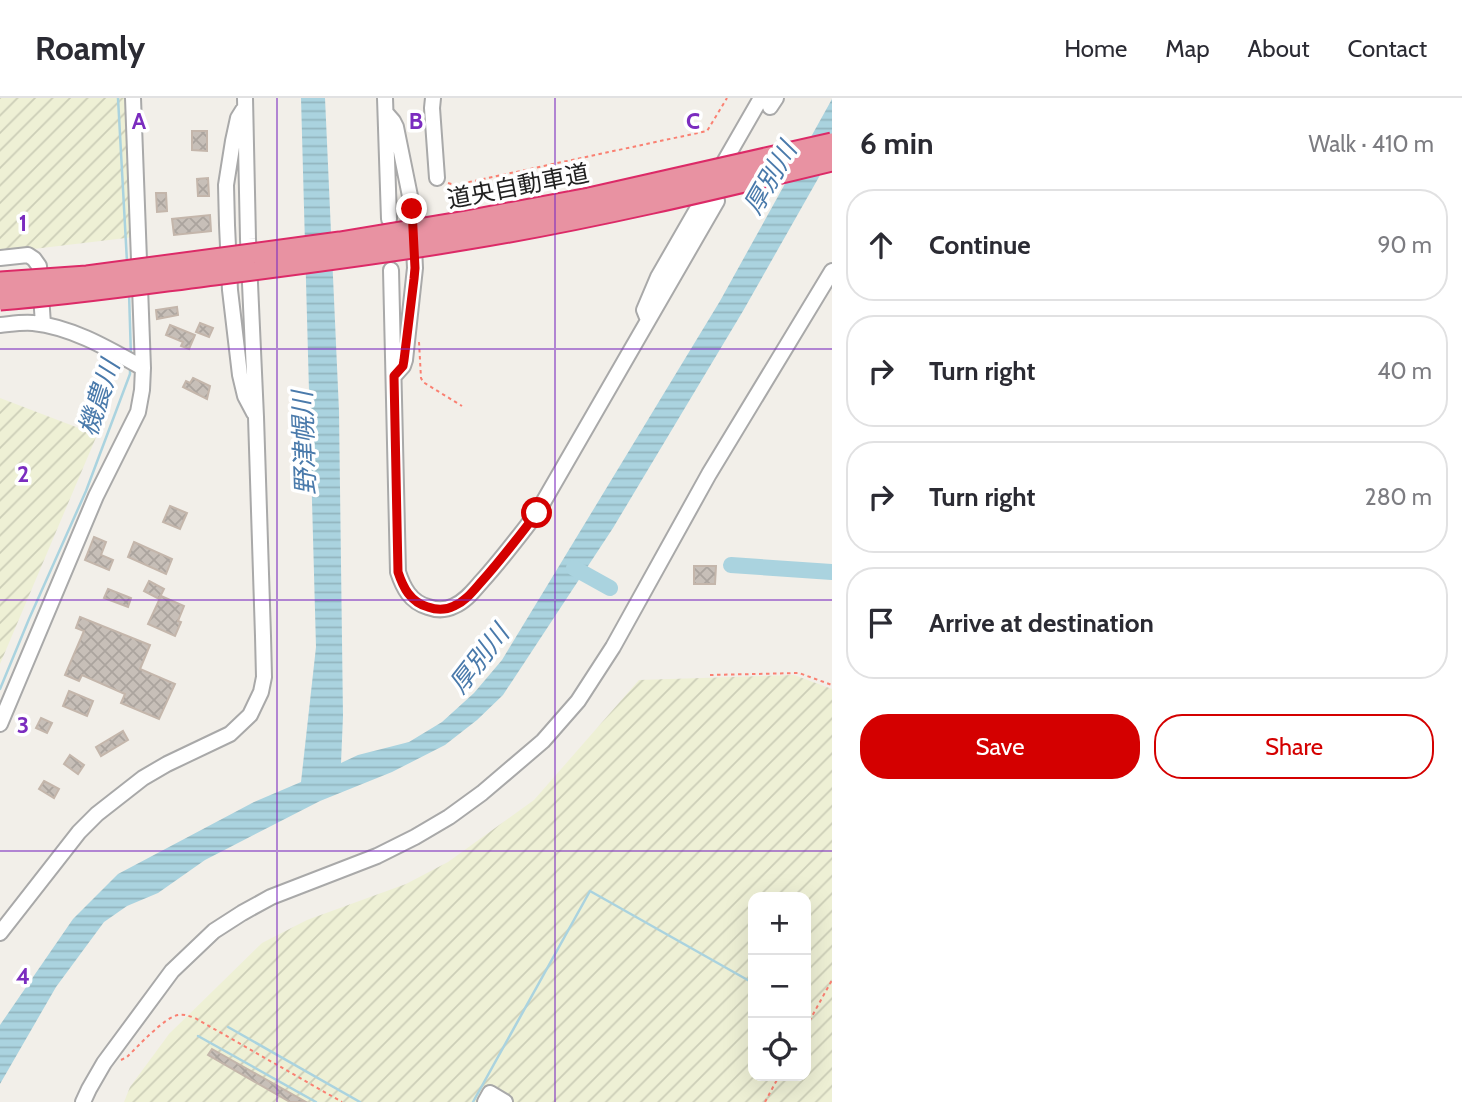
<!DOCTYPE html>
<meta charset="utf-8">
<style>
:root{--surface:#fff;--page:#f7f7f7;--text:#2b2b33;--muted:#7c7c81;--line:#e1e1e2;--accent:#d40000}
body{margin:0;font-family:Cabin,"Noto Sans JP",sans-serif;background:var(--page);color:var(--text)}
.controls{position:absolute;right:21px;bottom:21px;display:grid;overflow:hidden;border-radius:14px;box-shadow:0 7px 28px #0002}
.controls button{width:63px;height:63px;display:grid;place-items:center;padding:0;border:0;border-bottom:2px solid var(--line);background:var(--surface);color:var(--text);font:35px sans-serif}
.stop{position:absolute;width:21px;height:21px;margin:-16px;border:5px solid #d40000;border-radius:50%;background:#fff}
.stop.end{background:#d40000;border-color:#fff;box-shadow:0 2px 7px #0008}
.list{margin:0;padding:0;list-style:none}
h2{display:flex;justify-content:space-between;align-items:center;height:91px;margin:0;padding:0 28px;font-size:30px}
h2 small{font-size:23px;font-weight:400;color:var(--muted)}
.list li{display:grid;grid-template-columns:46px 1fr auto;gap:21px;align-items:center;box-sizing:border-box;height:112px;margin:0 14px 14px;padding:0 14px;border:2px solid var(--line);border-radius:28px}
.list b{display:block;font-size:26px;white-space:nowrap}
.list em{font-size:23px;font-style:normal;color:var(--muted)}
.actions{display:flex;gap:14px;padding:21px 28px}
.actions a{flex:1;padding:16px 0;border:2px solid var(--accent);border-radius:28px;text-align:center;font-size:24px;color:var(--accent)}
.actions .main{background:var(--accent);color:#fff}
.icon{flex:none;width:38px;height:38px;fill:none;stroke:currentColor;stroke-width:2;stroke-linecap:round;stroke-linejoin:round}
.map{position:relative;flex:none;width:832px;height:1004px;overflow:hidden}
header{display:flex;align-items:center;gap:42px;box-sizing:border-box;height:98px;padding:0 35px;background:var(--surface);border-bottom:2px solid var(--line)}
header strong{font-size:33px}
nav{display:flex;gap:38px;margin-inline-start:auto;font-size:24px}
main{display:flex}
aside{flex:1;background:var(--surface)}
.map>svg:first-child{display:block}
.farmland{fill:url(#farmland-furrows);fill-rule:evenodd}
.water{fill:url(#water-rules)}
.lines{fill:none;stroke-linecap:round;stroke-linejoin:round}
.stream{stroke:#aad3df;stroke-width:2.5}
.river{stroke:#aad3df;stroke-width:16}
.building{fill:url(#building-cross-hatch);stroke:#c4b6ab;stroke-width:2}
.minor-casing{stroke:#a9a9a9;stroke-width:18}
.path{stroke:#fa8072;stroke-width:2;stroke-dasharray:3.5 3.5;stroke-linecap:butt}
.minor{stroke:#fff;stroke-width:14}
.highway-bridge-casing{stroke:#dc2a67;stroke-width:23;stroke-linecap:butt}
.highway-bridge{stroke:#e892a2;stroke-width:19}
.route{stroke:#d40000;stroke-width:9}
.grid{fill:none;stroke:#7b2cbf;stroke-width:2;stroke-opacity:0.55}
.labels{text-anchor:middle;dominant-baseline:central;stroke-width:7;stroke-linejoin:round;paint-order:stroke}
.street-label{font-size:24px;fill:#222;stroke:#fff}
.water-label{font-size:26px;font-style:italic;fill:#4a7aab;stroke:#fff}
.grid-label{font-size:23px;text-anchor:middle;font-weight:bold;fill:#7b2cbf;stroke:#fff;stroke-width:7;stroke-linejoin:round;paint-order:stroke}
</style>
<header>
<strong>Roamly</strong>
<nav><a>Home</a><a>Map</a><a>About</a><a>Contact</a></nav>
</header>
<main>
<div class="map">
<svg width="832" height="1004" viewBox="0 0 832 1004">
<defs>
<pattern id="farmland-furrows" width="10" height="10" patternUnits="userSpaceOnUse" patternTransform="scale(1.75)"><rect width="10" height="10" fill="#eef0d5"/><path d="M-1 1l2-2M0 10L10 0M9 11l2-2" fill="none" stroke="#ccceb7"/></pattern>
<pattern id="water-rules" width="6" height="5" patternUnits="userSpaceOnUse" patternTransform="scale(1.75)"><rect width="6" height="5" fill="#aad3df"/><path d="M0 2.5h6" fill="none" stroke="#92b5bf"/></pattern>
<pattern id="building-cross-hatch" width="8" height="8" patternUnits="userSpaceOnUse" patternTransform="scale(1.75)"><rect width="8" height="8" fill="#c7bfb8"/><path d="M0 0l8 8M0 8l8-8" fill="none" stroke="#aba49e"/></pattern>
</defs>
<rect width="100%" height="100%" fill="#f2efe9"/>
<!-- farmland -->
<path class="farmland" d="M0,0H129L134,139L0,155Z
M0,300L97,337L0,566Z
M794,577L832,591V1004H124L130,989L169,936L262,845L307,822L406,786L448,764L534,702L639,582ZM753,799H806V978H753Z"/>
<!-- water -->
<path class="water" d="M301,0H325L339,313L343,618L341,665L358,657L409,644L442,624L474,595L502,562L720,203L832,1V56L743,213L613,430L503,597L477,622L445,647L392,674L320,703L205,762L158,795L127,808L104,824L56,889L0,986V927L73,821L118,776L254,704L301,684L316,549Z"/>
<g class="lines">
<!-- stream -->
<path class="stream" d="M118,0L127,164
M129,195L131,259
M0,591L29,521L86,393L130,276V269
M228,929L360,1004
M198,938L316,1004
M473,1004L590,793L753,885"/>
<!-- river -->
<path class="river" d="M731,467L832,474
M574,470L610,490"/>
</g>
<!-- building -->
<path class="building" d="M192,33H207V53L192,52Z
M208,80L209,98H198L197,81Z
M156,95H166L167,113L157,114Z
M210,117L211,133L174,137L172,121Z
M177,209L178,217L157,221L156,212Z
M200,225L213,230L209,239L196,234Z
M170,227L195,237L189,251L181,248L183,244L166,237Z
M193,280L210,288L207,301L183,289L186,283L190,285Z
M170,408L187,415L180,431L163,424Z
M94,439L106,444L101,457L113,462L109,472L85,462Z
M134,444L172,461L166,476L128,459Z
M694,468H716L715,486H694Z
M149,483L164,491L159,501L144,493Z
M108,491L131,500L128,509L104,500Z
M161,498L184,508L178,523L181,524L175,538L148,526Z
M80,519L150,547L140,571L175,586L159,621L121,605L125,596L82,577L79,583L65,577L84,533L76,530Z
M69,593L93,603L87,618L63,608Z
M41,620L52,625L47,635L36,630Z
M123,633L128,642L101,658L96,649Z
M70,657L84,667L78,676L64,666Z
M44,683L59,691L54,700L39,691Z
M212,951L306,1004H290L208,957Z"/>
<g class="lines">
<defs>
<path id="minor" d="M385,0L389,121
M433,0L432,10L437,80
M770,9L776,0
M243,12L238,20L233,43L226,87L227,127L230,192L240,277L245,298L254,315
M386,15L393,23L396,29L412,108L415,170L405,262L403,268L394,278
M0,160L28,157L34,161L39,168L43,226
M391,172L398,474C403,489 410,504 428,509C436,512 446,512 454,508C466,503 474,492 482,483C502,461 519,438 537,415L717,103
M648,222L644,212L658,179L761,0
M0,227C11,226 22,224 33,225C72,229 109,251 143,270
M0,626L96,398L138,314L142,292L143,270L133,0
M0,835L79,734L97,716L143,680L167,666L230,636L250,617L261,594L264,579L263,538L256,319L248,141L245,0
M83,1004L89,991L104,965L172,873L214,833L242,815L271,799L377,758L415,739L449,719L482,695L543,643L578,603L613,549L709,376L832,173
M485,1004L490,995L505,1004"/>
</defs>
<!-- minor casing -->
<use href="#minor" class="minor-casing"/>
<!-- path -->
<path class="path" d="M448,85L455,87L707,33L727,0
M419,244L421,280L423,284L462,308
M710,577L799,575L832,587
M806,929L832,882
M121,962L127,959C138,948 165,919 178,917C184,916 189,918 195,920L342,1004
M765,1004L779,978"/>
<!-- minor -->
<use href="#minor" class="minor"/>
<defs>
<path id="highway-bridge" d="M0,184L87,178L340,144L466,123L589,100L832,45
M0,202C69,197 137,187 206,178C293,167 381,156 469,141C591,121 712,92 832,63"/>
</defs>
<!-- highway-bridge casing -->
<use href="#highway-bridge" class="highway-bridge-casing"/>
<!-- highway-bridge -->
<use href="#highway-bridge" class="highway-bridge"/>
</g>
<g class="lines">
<!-- route -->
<path class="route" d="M412,111L415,170L414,181L404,262L403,268L394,278L398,474C403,489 410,504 428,509C436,512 446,512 454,508C466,503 474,492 482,483C502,461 519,438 537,415"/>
</g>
<!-- grid -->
<path class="grid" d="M277,0V1004M555,0V1004M0,251H832M0,502H832M0,753H832"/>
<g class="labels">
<!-- street labels -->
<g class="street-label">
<text transform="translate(518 88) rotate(-11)">道央自動車道</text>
</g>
<!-- water labels -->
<g class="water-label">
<text transform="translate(770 80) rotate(-60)">厚別川</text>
<text transform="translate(99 300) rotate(-72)">機農川</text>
<text transform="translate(304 345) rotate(-92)">野津幌川</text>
<text transform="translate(479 561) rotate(-52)">厚別川</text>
</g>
</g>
<g class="grid-label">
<text x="139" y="31">A</text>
<text x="416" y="31">B</text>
<text x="693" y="31">C</text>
<text x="23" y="133">1</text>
<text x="23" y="384">2</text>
<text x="23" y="635">3</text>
<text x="23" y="886">4</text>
</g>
</svg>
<div class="controls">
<button>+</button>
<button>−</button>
<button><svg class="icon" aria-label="locate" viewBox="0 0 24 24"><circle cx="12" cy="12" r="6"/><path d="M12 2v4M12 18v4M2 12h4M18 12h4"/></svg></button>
</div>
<div class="stop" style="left:537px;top:415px"></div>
<div class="stop end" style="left:412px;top:111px"></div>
</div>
<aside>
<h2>6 min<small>Walk · 410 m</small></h2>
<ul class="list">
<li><svg class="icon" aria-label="ahead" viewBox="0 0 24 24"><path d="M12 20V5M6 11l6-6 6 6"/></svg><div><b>Continue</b></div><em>90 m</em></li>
<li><svg class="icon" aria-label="right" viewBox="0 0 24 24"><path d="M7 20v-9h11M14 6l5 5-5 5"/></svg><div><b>Turn right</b></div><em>40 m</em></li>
<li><svg class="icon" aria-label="right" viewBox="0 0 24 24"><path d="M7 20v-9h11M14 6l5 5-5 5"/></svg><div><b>Turn right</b></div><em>280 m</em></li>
<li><svg class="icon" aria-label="arrive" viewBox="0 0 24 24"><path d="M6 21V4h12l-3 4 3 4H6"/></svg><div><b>Arrive at destination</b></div></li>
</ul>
<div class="actions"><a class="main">Save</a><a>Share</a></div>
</aside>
</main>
